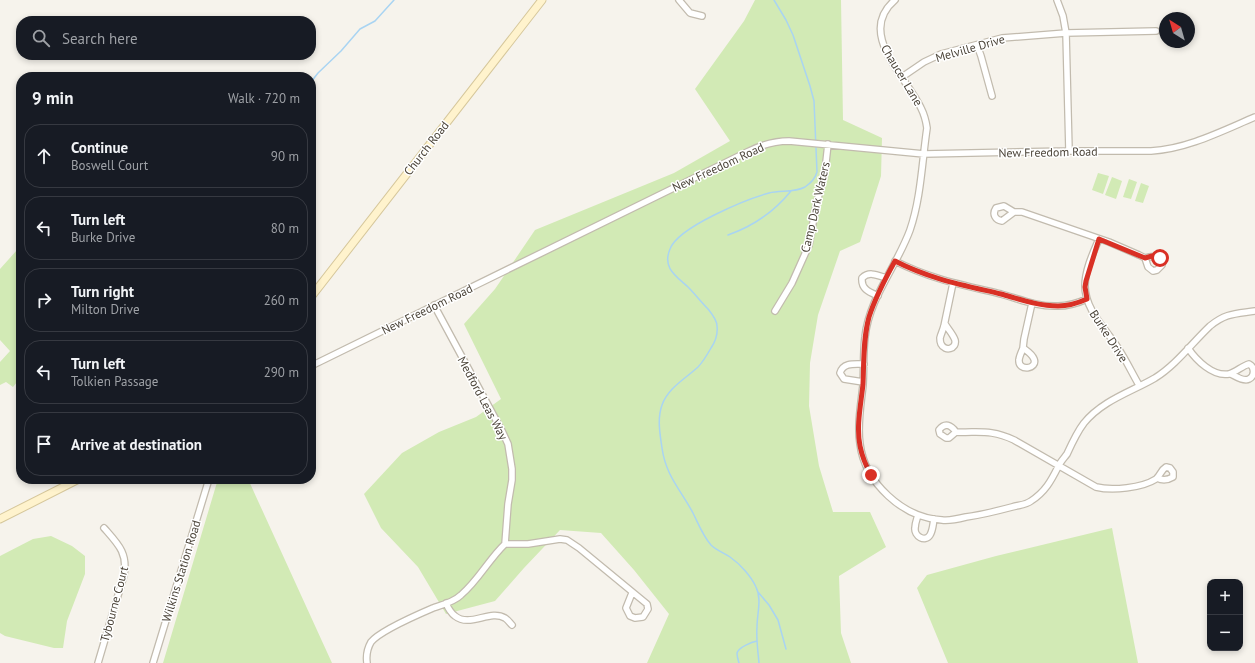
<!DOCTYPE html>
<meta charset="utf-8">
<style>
:root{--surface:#171b24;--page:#242831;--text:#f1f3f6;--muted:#9ea1a6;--line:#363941}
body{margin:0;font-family:"PT Sans",sans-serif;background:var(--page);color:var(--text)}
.controls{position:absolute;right:12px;bottom:12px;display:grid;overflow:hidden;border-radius:8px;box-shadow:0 2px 6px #0003}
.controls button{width:36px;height:36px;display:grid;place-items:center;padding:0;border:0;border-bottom:1px solid var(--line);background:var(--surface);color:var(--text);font:20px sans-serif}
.compass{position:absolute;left:1159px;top:12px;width:36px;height:36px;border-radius:50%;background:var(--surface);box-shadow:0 2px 6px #0003;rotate:323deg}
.stop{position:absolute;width:12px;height:12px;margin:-9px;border:3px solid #d93025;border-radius:50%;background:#fff}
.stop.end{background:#d93025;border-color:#fff;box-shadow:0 1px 4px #0008}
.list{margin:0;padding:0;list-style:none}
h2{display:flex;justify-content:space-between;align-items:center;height:52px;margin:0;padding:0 16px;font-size:17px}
h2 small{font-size:13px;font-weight:400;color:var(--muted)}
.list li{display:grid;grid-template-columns:26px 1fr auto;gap:12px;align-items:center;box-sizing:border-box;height:64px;margin:0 8px 8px;padding:0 8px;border:1px solid var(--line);border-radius:16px}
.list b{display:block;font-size:15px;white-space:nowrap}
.list p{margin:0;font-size:13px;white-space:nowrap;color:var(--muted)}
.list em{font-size:13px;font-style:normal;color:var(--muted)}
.icon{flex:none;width:22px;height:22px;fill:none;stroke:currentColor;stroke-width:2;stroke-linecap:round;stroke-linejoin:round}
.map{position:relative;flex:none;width:1255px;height:663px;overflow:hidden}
.search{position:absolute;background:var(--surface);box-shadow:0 2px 6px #0003;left:16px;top:16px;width:300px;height:44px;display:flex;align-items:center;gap:10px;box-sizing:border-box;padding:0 14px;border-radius:16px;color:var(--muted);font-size:15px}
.panel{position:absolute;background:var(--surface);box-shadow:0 2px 6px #0003;left:16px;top:72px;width:300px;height:412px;border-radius:16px}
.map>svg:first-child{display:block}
.green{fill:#d2eab5}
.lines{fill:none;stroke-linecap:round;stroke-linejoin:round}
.stream{stroke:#a9d4f2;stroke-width:1.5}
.minor-casing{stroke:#c2bbae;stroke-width:8}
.secondary-casing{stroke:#d6c79b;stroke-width:9}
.minor{stroke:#fff;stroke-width:5.5}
.secondary{stroke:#fff3cd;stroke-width:7}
.route{stroke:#d93025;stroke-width:5}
.labels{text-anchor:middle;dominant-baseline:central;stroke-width:3;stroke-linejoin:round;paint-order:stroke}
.street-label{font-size:12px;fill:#4b4439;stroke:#fff}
</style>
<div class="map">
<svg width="1255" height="663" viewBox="0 0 1255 663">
<rect width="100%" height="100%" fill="#f6f3ec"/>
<!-- green -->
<path class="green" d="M755,0H841L843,120L882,138L881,176L860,242L840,251L818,315L810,363L809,406L819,466L833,512H870L886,547L839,576L841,633L851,663H647L669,614L634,570L601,533L560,530L524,568L495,601L446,614L418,567L381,528L364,494L402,453L439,432L476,417L501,399L464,324L495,289L535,230L674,173L730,141L695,89L744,21Z
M1098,173L1109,176L1103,194L1092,190Z
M1112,177L1122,181L1116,199L1105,195Z
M1129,179L1137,182L1131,199L1123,197Z
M1141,183L1149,186L1143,203L1135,201Z
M17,250L21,253V377L13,387L6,382L0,385V362L10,351L0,340V269Z
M218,479H248L332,663H163Z
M1112,528L1138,663H948L917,588L927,575L996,556Z
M51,536L72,546L85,556V574L67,621L63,648H54L5,636L0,633V556L33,539Z"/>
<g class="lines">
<!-- stream -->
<path class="stream" d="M311,82L318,73L341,51L360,29L375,21L394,0
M728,235C754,226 774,212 791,191
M758,592L769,605L778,620L786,649
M739,663C738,660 737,656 737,653C739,647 752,642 757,641
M759,663C758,651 756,639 757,627C757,614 762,599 756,587C751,576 740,564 730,557C724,553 716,550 711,545C703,536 698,523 693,513C680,489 666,476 662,448C660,434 657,419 662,405C668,388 685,379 698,367C703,362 707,355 711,348C715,342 718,334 717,326C717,320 712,314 708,309C701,302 695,294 688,287C676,276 662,268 670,249C678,227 747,199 769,193C781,190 794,193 805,187C811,183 815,179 817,172L814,101L810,86L793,35L786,20L774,0"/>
<defs>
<path id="minor" d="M679,0L690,13L702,16
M895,0C856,33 906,76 921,108C924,114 926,121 927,128C922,162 921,198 910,230C897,266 869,298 865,337C863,353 864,369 863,385C861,404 857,425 860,444C865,483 903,518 942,520C950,521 958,519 966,517C981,515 997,511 1012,507C1019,505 1026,505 1031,501C1045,492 1051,481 1058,467C1060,462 1064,458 1067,454C1072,443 1077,432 1084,423C1103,400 1131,392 1155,378C1176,365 1192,343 1210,326C1226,313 1235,314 1255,311
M1057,0L1063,16L1066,33L1069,151
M977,45L981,56L992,96
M902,77L924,62L941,54L1002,38L1066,33L1156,31
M1014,212L1002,221C995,220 992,214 996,208L1004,206L1014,212H1022L1109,242L1139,255L1145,258L1148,267L1153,271L1157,270L1162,265L1161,260C1157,255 1151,256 1145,258
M1099,239C1093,253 1085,270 1085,286C1085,310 1106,329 1118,348C1126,360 1132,373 1139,385
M895,261C930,279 963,285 1001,294C1019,299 1038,307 1058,306C1069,306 1078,303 1087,299
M878,296C869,292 861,289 862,278C869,271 877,275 886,278
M775,311L792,283L809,245L816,206L825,171L828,144
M945,324C948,329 953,334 955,340C957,349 945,352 941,344C940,342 940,341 940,338C941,334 943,330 944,326C947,312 950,297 953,283
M1023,348C1022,351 1019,357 1019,360C1018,372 1038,369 1034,359C1032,354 1027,351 1023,348L1024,339L1032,303
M1188,348C1196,360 1213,377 1229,374C1236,372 1242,366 1249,364C1255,367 1255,376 1249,379C1244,382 1235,376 1231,374
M311,366L747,152C761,145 773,141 789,141L924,154L1069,151H1151C1187,149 1222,131 1255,117
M863,382L844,379L840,373C843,362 855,364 864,364
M956,432L949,438H946L940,434L939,430C945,422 951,425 956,432C979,433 991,429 1014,440L1096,487C1112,491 1142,488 1156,479C1160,476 1161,470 1166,467L1170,468L1173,472V477C1168,480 1163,481 1157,478
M918,515C917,519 915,523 915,528C914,536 925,543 930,535C933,530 933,524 934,519
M505,544H528L560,539L567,540L579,548L647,604L648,609L643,617L635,618L630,616L626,608L632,593
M446,603C448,608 451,613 455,616C470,628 490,609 505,618C508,620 510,623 512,625
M98,663L124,575C128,553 118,544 104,528
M153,663L209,479
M367,663C366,656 367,649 371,642C380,631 419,614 433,608C442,605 454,602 461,595C478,581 489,559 505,544L508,504L512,480V469L508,444L502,431L434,305"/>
<path id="secondary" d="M311,297L542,0
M0,519L79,479"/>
</defs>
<!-- minor casing -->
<use href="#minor" class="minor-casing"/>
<!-- secondary casing -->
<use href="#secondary" class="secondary-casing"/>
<!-- minor -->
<use href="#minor" class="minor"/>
<!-- secondary -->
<use href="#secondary" class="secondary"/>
</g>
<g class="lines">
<!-- route -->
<path class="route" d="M871,475C866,466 862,456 860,446C856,426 861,404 863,384C864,362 863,339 869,317C875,298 885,279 895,261C930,279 963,285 1001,294C1019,299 1038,306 1058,306C1069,306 1078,303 1087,299L1085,287L1086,281L1099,239L1145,258L1152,256L1160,258"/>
</g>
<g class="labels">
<!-- street labels -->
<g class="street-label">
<text transform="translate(970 48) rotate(-16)">Melville Drive</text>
<text transform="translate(902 75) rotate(59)">Chaucer Lane</text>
<text transform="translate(426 148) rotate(-52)">Church Road</text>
<text transform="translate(1048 152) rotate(-1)">New Freedom Road</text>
<text transform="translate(718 167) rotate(-25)">New Freedom Road</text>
<text transform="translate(815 207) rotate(-77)">Camp Dark Waters</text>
<text transform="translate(427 309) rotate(-26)">New Freedom Road</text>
<text transform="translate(1109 336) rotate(57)">Burke Drive</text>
<text transform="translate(483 398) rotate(62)">Medford Leas Way</text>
<text transform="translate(181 571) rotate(-73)">Wilkins Station Road</text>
<text transform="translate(114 604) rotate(-75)">Tybourne Court</text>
</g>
</g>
</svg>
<div class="controls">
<button>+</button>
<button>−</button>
</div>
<svg class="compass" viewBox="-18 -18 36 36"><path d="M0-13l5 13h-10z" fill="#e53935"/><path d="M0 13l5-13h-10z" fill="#9ea1a6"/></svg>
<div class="stop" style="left:1160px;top:258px"></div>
<div class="stop end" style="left:871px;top:475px"></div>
<div class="search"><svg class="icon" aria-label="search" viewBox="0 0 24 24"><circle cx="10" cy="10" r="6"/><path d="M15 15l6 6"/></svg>Search here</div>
<section class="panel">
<h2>9 min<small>Walk · 720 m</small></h2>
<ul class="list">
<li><svg class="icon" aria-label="ahead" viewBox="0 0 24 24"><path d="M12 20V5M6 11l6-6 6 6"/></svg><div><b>Continue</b><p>Boswell Court</p></div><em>90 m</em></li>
<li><svg class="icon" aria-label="left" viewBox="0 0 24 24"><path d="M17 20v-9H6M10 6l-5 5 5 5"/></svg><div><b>Turn left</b><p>Burke Drive</p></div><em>80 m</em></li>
<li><svg class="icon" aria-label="right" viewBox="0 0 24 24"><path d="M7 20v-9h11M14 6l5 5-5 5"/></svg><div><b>Turn right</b><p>Milton Drive</p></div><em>260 m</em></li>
<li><svg class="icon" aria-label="left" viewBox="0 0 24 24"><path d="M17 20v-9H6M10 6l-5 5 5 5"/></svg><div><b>Turn left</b><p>Tolkien Passage</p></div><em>290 m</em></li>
<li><svg class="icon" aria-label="arrive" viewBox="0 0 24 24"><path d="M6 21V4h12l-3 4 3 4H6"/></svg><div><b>Arrive at destination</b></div></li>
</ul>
</section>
</div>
